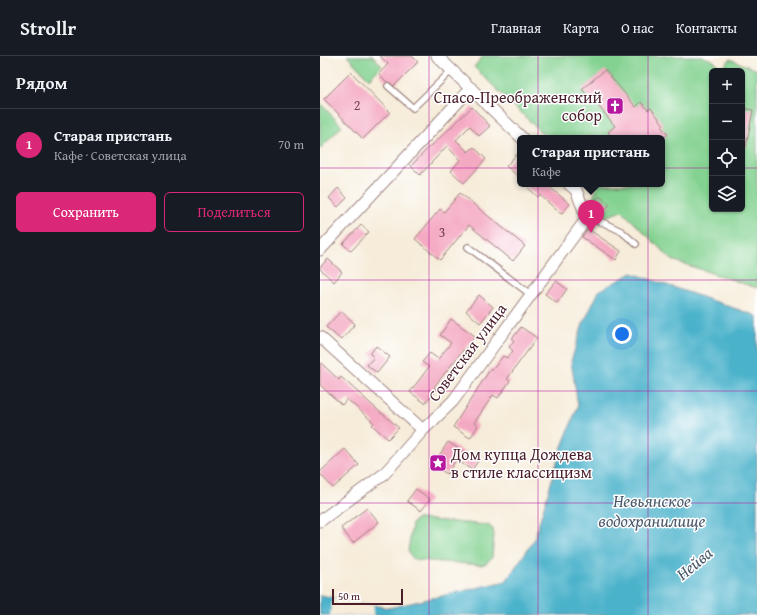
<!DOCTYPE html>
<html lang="ru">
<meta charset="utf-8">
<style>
:root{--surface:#171b24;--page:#20242c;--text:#f1f3f6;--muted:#9ea1a6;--line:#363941;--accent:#db2777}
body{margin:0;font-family:"Gentium Book Plus",serif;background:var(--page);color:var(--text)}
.controls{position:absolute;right:12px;top:12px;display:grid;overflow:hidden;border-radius:6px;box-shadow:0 1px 3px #0004}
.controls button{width:36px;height:36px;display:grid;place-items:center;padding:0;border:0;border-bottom:1px solid var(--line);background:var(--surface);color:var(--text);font:20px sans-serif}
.scale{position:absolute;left:12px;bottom:10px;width:71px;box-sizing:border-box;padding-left:4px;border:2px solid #4a1f2b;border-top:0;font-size:11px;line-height:14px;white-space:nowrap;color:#4a1f2b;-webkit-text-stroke:3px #fff;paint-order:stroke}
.you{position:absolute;left:302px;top:278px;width:14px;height:14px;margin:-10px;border:3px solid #fff;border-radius:50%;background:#1a73e8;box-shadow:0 0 0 6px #1a73e833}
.badge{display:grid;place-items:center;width:26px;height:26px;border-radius:50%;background:var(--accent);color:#fff;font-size:13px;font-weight:700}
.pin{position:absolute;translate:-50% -33px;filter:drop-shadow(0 1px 2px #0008)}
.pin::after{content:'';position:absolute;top:21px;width:14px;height:12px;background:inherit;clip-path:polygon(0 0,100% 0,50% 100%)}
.popup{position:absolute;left:197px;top:79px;width:148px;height:52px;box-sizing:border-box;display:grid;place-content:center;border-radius:6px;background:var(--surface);filter:drop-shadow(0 1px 3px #0005);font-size:13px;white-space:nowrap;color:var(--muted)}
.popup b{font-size:15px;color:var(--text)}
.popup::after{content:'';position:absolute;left:50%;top:100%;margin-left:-8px;border:8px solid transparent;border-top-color:var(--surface)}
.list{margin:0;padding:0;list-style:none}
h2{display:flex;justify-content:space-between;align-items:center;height:52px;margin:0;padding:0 16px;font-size:17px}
h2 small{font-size:13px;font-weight:400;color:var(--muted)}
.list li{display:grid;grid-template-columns:26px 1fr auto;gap:12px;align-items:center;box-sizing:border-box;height:72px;padding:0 16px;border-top:1px solid var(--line)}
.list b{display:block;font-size:15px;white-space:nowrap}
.list p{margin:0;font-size:13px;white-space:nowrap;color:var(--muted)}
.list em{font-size:13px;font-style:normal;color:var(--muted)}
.actions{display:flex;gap:8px;padding:12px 16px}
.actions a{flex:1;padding:9px 0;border:1px solid var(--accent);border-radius:6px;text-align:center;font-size:14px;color:var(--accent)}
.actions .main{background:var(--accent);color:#fff}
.icon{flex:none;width:22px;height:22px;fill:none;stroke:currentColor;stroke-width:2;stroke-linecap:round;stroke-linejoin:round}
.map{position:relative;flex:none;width:437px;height:559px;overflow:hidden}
header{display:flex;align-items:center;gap:24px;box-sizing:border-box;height:56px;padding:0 20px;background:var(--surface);border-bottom:1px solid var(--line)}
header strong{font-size:19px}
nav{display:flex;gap:22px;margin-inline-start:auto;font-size:14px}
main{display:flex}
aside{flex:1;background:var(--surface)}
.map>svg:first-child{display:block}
.green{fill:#84d291;stroke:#67785e;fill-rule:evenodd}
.water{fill:#4cb2cb;stroke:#4b687b}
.pier{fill:#f6ecd9}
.building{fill:#f4a9c2}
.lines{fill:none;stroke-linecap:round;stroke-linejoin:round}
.lane-casing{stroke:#a08682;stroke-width:8}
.street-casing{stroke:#a08682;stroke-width:13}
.lane{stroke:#fff;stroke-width:5.5}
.street{stroke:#fff;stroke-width:11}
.grid{fill:none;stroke:#b5179e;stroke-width:1;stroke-opacity:0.55}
.labels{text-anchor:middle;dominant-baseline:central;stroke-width:3;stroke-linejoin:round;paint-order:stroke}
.number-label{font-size:14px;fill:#744251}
.poi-label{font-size:16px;fill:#4a1f2b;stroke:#fff;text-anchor:end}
.street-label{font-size:16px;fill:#4a1f2b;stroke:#fff}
.water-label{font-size:17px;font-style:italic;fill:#4b5a6b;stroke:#fff}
</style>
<header>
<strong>Strollr</strong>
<nav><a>Главная</a><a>Карта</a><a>О нас</a><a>Контакты</a></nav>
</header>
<main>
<aside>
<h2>Рядом<small></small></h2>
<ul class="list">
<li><span class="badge">1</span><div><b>Старая пристань</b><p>Кафе · Советская улица</p></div><em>70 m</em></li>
</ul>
<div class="actions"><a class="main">Сохранить</a><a>Поделиться</a></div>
</aside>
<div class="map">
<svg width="437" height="559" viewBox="0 0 437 559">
<rect width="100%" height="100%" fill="#fff"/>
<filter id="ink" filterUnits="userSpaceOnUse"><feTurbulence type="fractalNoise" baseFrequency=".025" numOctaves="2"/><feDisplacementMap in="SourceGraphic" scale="8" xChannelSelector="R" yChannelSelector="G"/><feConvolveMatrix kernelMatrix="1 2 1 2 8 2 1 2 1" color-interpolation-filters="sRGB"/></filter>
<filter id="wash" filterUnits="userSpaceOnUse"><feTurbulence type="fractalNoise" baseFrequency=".012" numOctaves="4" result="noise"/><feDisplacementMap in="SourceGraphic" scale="16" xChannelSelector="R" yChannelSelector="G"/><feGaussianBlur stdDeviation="0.9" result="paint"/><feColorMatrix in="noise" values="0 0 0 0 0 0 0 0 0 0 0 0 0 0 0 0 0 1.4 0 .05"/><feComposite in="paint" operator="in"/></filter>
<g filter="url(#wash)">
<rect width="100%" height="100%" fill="#f6ecd9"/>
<!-- green -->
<path class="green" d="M27,0H53L62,10L49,23Z
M163,0H382L394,5L402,13L410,3L437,14V232L352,204L302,155L282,162L270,152L277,131L274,128H342V82H227L154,11ZM392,15H422V153H392Z
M0,47L22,70L0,93Z
M97,463H101L168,469L173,473L174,480L172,501C169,506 166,508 161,509L98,504L92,502L88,495L92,468L94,465Z"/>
<!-- water -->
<path class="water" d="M312,217L437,260V559H0V539L69,552L186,525L214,484L241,393L258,350L251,305L263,268L279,235Z"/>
<!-- pier -->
<path class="pier" d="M13,541L54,549L53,559H10Z"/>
<g id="blocks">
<!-- building -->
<path class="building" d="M60,0H92L98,6L74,30L70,27L67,26L59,18L68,8Z
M285,14L316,51L321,46L328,54L331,52L344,69L341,71L348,78L343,82H293L288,76L295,70L275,46L273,48L262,33Z
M31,16L70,56L43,83L4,43Z
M152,51L170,70L159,80L150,70L136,84L148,96L154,91L166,103L144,127L131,115L140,104L127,90L100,119L91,110L110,90H111Z
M422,52L433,54L426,91H422Z
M200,95V122L186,110Z
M204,128H226L250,148L241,158L220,139L218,141Z
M18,132L27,142L18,151L9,142Z
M140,137L205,190L193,205L149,169L120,204L95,183L120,153L124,156Z
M279,140L290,148L281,159L271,151Z
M41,169L49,176L31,195L23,188Z
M268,173L301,195L296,204L262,181Z
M8,203L22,216L14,226L0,213V211Z
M236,225L247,233L237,247L225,238Z
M159,239L173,251L160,267L146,255Z
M21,255L35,268L21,284L6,271Z
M131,263L155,280L144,295L143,294L114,331L116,333L105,347L90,336L109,311L102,306L110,297L118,303L131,287L120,279Z
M201,271L217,282L187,323L190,325L178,342L173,339L154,367L158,370L150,382L133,371L171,312L173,313L183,300L187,302L193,295L189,291L194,285L192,283Z
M56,290L70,301L57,317L47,309L54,301L50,298Z
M0,306L19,324L21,321L62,358V357L79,372L68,383L52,369L54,367L27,343L22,349L0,329Z
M128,386L158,405L152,414L136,404L127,418L113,409Z
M25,393L39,409L13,432L0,418V416Z
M96,433L110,443L101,455L87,445Z
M47,452L59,466L33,487L21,472Z"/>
</g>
</g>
<g filter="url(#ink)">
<use href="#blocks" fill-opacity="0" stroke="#a08682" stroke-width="1"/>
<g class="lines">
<defs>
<path id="lane" d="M68,30L93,52L132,14
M267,162L284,167L301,175L316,188
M148,191L210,238"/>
<path id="street" d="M117,0L202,82
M0,194L151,32
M0,281L103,374
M0,465L64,418L103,374L133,345L267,162L256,134L249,128"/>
</defs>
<!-- lane casing -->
<use href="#lane" class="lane-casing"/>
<!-- street casing -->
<use href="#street" class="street-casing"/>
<!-- lane -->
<use href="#lane" class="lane"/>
<!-- street -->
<use href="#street" class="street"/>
</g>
</g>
<!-- grid -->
<path class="grid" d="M109,0V559M218,0V559M328,0V559M0,112H392M422,112H437M0,224H437M0,335H437M0,447H437"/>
<!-- icons -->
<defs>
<symbol id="church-square" viewBox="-11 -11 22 22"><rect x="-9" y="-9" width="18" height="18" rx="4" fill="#b5179e" stroke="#fff"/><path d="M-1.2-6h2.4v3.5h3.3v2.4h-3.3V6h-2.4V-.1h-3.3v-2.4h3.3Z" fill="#fff"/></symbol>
<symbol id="sight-square" viewBox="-11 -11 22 22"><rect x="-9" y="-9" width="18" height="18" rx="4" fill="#b5179e" stroke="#fff"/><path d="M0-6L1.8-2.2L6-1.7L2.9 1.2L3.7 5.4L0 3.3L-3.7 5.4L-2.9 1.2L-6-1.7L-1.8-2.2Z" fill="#fff"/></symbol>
</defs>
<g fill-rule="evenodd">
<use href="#church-square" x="285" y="40" width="20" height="20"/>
<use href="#sight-square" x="108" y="397" width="20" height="20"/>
</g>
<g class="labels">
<!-- number labels -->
<g class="number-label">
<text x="37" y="49">2</text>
<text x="122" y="176">3</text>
</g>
<!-- poi labels -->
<g class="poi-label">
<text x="282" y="41">Спасо-Преображенский<tspan x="282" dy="18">собор</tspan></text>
<text x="131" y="398" text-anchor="start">Дом купца Дождева<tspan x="131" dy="18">в стиле классицизм</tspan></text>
</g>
<!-- street labels -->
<g class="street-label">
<text transform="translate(147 296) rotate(-53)">Советская улица</text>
</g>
<!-- water labels -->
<g class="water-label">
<text x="332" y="444">Невьянское<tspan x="332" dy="20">водохранилище</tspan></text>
<text transform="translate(374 507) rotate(-40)">Нейва</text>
</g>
</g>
</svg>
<div class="controls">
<button>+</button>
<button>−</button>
<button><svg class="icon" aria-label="locate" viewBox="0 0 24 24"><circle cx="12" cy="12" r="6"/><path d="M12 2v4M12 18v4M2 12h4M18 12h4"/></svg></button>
<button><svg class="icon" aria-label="layers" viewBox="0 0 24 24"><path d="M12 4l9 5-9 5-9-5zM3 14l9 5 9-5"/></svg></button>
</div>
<div class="scale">50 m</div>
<div class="you"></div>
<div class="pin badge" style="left:271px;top:177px">1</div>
<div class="popup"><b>Старая пристань</b>Кафе</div>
</div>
</main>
